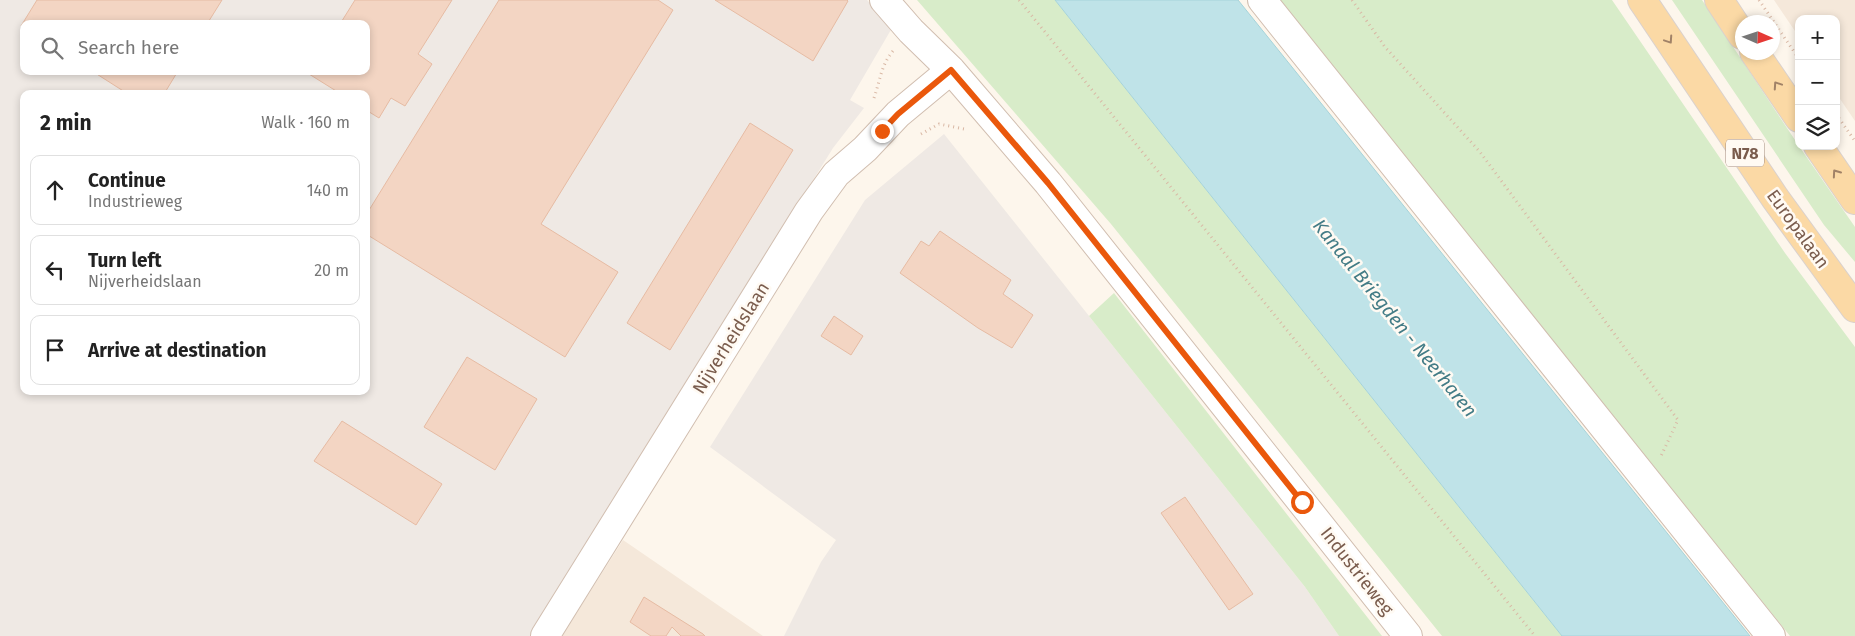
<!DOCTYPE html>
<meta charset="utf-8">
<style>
:root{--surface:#fff;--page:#f6f6f6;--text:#222;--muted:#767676;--line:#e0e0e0}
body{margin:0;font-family:"Fira Sans",sans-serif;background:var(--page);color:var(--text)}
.controls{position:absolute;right:15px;top:15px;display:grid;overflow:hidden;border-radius:10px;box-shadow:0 2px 8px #0003}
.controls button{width:45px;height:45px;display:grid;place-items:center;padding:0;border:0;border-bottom:1px solid var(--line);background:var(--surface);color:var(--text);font:25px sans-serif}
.compass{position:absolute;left:1735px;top:15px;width:45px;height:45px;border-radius:50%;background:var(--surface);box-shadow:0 2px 8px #0003;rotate:93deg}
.stop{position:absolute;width:15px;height:15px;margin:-11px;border:4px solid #ea580c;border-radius:50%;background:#fff}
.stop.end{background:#ea580c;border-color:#fff;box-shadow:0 1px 5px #0008}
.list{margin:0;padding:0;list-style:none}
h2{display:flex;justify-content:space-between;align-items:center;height:65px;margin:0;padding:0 20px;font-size:21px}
h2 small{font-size:16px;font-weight:400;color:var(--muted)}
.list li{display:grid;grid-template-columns:32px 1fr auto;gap:15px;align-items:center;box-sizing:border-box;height:70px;margin:0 10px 10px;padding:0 10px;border:1px solid var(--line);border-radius:10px}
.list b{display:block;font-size:19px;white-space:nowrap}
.list p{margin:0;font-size:16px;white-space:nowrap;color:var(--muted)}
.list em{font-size:16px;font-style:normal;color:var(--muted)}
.icon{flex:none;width:28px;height:28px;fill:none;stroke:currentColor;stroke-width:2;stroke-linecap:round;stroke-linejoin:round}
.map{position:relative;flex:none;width:1855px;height:636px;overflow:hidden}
.search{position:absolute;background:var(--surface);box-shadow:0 2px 8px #0003;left:20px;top:20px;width:350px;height:55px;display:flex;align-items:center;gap:12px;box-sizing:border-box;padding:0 18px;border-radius:10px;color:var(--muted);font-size:19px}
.panel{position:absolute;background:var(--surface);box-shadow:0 2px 8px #0003;left:20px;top:90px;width:350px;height:305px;border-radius:10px}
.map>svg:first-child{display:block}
.residential{fill:#f5e8da}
.industrial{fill:#efe9e4;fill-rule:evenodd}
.green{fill:#d8ecc9}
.water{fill:#bfe3e8;stroke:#a5d3da}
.building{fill:#f3d5c3;stroke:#e6bba3}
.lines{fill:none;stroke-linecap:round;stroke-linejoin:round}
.minor-casing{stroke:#d1beb0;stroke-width:30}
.major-casing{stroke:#dad1cd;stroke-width:30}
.path{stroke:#d9b8a5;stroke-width:3;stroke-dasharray:1 4;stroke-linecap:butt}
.minor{stroke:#fff;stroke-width:28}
.major{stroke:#fbd9a5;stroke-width:28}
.oneway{stroke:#a18267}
.route{stroke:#ea580c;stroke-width:6}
.labels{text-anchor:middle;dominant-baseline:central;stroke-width:5;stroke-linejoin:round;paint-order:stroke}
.shield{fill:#fffaf3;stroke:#a28b7f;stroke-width:1}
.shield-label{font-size:16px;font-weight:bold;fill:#7a5c4d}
.street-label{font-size:18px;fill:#7a5c4d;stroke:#fffaf3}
.water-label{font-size:19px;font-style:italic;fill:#437c86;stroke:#fffaf3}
</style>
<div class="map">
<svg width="1855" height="636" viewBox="0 0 1855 636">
<rect width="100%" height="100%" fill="#fdf6ec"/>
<!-- residential -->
<path class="residential" d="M1774,0H1855V121L1836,93V19H1799V37Z
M623,540L763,636H562Z"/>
<!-- industrial -->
<path class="industrial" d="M0,0H867L892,28L850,100L864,108L833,148L530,636H0ZM24,24H366V71H24ZM24,94H366V391H24Z
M944,134L1305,587L1339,636H784L821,562L836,540L710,447L865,200Z"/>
<!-- green -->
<path class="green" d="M917,0H1055L1562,636H1442L1111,224Z
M1279,0H1612L1785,253L1855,347V636H1790Z
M1672,0H1702L1799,146L1855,227V262L1824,225Z
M1114,293L1382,636H1339L1305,587L1089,316Z"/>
<!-- water -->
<path class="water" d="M1055,0H1238L1750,636H1562Z"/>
<!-- building -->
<path class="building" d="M37,0H222L207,24H24V28L21,26Z
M355,0H452L418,54L432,64L405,106L391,98L379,118L366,110V94H341L309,74L310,71H366V24H340Z
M499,0H658L673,10L541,224L618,272L565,357L366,234V215Z
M715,0H847L848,1L813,61Z
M92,71H178L164,94H128Z
M750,123L793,150L670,350L627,323Z
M940,231L1011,280L1003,294L1033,315L1012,348L978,328L900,273L921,241L929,246Z
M834,316L863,336L851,355L821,336Z
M467,357L537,399L495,470L424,427Z
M342,421L442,484L416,525L314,461Z
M1185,497L1253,594L1229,610L1161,513Z
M644,597L703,634L705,636H681L672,627L666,636H651L630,622Z"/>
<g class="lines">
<defs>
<path id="minor" d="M884,0L911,31L951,70L1048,183L1408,636
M1262,0L1771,636
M545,636L809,211L836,174L865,149L898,114L951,70"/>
<path id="major" d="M1642,0L1775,198L1855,308
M1719,0L1742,35
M1754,52L1799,118
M1818,146L1855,200"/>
</defs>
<!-- minor casing -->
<use href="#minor" class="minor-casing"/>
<!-- major casing -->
<use href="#major" class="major-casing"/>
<!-- path -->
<path class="path" d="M1019,0L1535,636
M1352,0L1385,47L1480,152L1678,420L1661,456
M1759,0L1799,59
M874,98C880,81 881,65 893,51
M1836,114L1855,141
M921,134L939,124L964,129"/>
<!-- minor -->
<use href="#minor" class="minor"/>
<!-- major -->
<use href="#major" class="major"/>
</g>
<!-- one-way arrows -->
<defs><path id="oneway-chevron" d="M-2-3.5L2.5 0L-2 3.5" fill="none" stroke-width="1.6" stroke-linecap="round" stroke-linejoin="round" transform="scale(1.25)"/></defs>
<g class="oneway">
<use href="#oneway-chevron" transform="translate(1669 40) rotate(56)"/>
<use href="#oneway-chevron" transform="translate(1777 85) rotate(-124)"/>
<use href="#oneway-chevron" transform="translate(1836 173) rotate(-125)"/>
</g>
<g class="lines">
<!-- route -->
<path class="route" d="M882,131L898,114L951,70L1048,183L1302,502"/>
</g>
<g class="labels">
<!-- shield labels -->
<rect class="shield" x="1726" y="139.5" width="38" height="27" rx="4"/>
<g class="shield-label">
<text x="1745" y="153">N78</text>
</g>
<!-- street labels -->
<g class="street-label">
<text transform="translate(1798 229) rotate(54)">Europalaan</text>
<text transform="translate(731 338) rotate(-58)">Nijverheidslaan</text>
<text transform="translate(1357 571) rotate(52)">Industrieweg</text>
</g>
<!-- water labels -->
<g class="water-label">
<text transform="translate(1395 318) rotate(51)">Kanaal Briegden - Neerharen</text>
</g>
</g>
</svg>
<div class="controls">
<button>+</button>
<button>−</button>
<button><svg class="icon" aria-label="layers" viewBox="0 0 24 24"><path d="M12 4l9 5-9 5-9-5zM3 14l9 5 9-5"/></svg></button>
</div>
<svg class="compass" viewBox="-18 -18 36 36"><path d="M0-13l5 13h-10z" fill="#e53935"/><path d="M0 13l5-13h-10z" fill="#767676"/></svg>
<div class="stop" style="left:1302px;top:502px"></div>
<div class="stop end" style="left:882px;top:131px"></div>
<div class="search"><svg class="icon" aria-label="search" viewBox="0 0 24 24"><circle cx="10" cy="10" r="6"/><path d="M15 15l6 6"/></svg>Search here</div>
<section class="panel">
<h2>2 min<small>Walk · 160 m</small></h2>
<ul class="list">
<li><svg class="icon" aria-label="ahead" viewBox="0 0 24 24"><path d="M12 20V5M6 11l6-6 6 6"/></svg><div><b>Continue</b><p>Industrieweg</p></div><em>140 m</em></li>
<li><svg class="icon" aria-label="left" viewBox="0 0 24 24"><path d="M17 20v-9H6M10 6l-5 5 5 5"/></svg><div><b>Turn left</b><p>Nijverheidslaan</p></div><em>20 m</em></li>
<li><svg class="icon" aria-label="arrive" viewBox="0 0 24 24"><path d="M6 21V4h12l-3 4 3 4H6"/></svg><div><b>Arrive at destination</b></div></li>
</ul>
</section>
</div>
